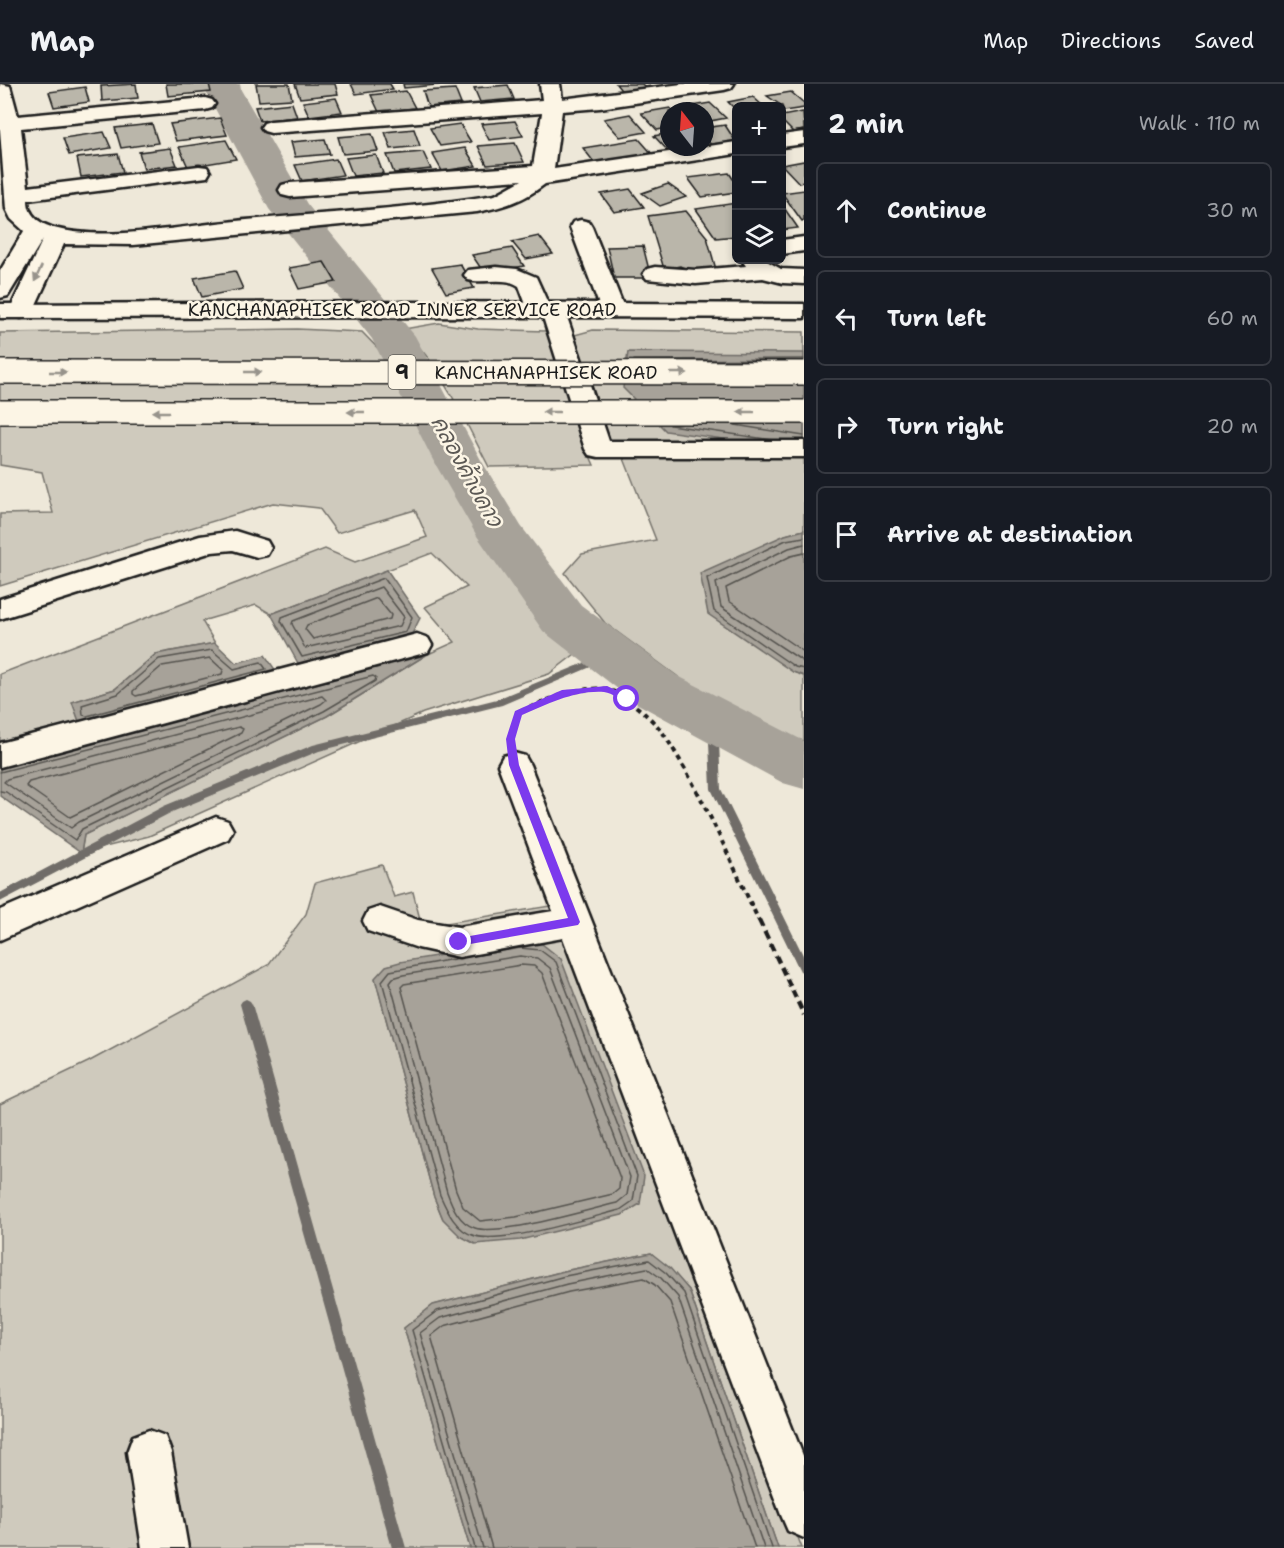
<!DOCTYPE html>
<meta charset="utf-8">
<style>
:root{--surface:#171b24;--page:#20242c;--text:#f1f3f6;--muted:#9ea1a6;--line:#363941}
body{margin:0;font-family:"Shantell Sans","Playpen Sans Thai",sans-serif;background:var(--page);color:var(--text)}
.controls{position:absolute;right:18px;top:18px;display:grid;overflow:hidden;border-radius:9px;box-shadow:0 3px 9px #0003}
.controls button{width:54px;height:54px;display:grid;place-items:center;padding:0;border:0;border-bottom:2px solid var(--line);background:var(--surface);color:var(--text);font:30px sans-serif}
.compass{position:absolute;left:660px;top:18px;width:54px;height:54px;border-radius:50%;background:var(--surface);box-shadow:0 3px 9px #0003;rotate:343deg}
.stop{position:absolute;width:18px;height:18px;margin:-14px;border:4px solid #7c3aed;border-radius:50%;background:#fff}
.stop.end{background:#7c3aed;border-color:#fff;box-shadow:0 2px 6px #0008}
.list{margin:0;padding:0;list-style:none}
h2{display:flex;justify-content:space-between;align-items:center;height:78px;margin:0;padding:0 24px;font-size:26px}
h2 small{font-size:20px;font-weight:400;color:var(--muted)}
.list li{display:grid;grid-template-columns:39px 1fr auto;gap:18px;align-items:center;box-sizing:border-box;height:96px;margin:0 12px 12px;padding:0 12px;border:2px solid var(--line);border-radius:9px}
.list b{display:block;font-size:22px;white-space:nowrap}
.list em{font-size:20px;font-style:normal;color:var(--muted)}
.icon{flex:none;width:33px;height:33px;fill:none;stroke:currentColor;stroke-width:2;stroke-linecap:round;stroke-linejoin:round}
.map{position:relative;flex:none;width:804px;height:1464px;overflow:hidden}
header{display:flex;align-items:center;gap:36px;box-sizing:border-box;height:84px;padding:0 30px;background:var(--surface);border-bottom:2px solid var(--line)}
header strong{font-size:28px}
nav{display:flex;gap:33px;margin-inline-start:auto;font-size:21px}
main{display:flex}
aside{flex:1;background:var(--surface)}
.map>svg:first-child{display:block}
.green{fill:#cfcabd;stroke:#76736c;stroke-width:1.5;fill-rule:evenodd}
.water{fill:#a7a299;stroke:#6f6c67;stroke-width:1.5}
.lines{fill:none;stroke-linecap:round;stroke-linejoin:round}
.shore{stroke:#54524e;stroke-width:1.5}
.stream{fill:#6f6c67;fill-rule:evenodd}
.river{fill:#a7a299;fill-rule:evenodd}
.building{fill:#bab6aa;stroke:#1c1c1c;stroke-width:1.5}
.minor-casing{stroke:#1c1c1c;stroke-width:5}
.major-casing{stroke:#1c1c1c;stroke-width:5}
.path-far1{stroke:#1c1c1c;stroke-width:4;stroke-dasharray:5 4.5;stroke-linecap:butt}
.path{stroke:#1c1c1c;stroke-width:4.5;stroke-dasharray:8 5;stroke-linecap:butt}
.minor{fill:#fcf5e5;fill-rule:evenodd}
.major{fill:#fcf5e5;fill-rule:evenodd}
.highway-bridge-casing{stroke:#1c1c1c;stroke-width:26;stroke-linecap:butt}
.highway-bridge{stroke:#fcf5e5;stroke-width:23}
.oneway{fill:#97938b}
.route{fill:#7c3aed}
.labels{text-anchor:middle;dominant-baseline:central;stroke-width:5;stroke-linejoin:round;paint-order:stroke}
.far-street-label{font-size:18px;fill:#1c1c1c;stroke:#fcf5e5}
.shield{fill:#fcf5e5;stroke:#5f5d58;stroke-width:1.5}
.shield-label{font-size:20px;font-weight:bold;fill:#1c1c1c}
.water-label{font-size:22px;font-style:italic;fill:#5b5854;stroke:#fcf5e5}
</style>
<header>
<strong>Map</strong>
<nav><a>Map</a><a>Directions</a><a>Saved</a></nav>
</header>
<main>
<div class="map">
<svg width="804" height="1464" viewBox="0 0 804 1464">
<rect width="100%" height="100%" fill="#eee8d9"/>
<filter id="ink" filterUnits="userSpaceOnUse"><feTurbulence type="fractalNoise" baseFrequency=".0167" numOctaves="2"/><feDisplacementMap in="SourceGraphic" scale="12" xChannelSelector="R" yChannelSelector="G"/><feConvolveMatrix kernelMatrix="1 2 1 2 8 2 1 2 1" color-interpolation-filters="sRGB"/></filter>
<g filter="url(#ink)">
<!-- green -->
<path class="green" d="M439,239L478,245L546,247L556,264L579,348L594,381L489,383L455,317L429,275L404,245Z
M297,245L362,248L389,276L425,356L447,373L474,423L549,540L579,567L549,590L423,629L149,752L81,769L84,751L327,632L426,571L455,558L425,523L467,503L432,469L271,530L256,521L202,537L215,559L156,570L115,605L73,618L80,640L0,660V590L325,465L355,478L427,453L415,426L337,449L319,424L273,419L0,502V430L53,429L42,388L0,381V249Z
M593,246L804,248V446L785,451L793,588L804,592V657L741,639L605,539L565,489L582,470L656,456L625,377L605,349L571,252Z
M382,781L394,813L413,808L422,843L556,821L802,1464H778L689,1206L651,1169L564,1187L434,1221L404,1244L470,1464H0V1020L88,978L268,881L306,830L315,799ZM375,894L443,1135L434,1113Z"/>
<!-- water -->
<path class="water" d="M628,268L804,269V366L666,347L623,304Z
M804,446V592L793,588L708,530L700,489L785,451Z
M387,486L420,534L410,554L299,581L271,530Z
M215,559L236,579L265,571L278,590L80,640L72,618L115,605L156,570Z
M426,571L327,632L84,751L81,769L0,712V682Z
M520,858L542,860L561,875L644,1092L640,1120L622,1131L520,1156L475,1160L460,1152L443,1135L434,1113L375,894L386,882L400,878Z
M651,1169L670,1184L689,1206L778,1464H470L404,1244L433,1221L564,1187Z"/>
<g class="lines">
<!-- shore -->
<path class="shore" d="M634,276L804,275
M670,341L773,356
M735,341L804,352
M804,453L786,456L707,494L714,527L795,583L804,585
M804,460L789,464L716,499L721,523L804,578
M804,469L791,472L726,504L729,517L804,568
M384,494L412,533L406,548L302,573L281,537L282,533Z
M381,503L404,533L400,542L305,564L292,540L293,537Z
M377,514L391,531L390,535L313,555L305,545L307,541Z
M212,566L234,585L261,578L266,585L87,632L83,631L82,621L118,610L159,575Z
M210,574L223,586L222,590L136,612L133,610V607L162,582Z
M322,612L326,616L321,620L79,738L71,744L4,698L7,695Z
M239,643L243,645L241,649L70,733L26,702L29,698Z
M0,688L373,592L376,594L375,597L324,627L82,745L75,756L6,708L0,707
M520,872L537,874L550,884L630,1093L627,1111L617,1119C587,1126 501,1152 475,1144C459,1139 452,1122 447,1108L390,898L393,894L403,891Z
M459,874L390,887L382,897L440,1111C447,1127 456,1147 475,1152C504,1160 588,1134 620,1126L633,1117L637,1092L556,878L540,866L520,864L460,874
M521,881L534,882L542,889L620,1094L619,1105L613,1110L516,1133L480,1137L463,1123L456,1106L401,903L404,900Z
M475,1464L412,1246L437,1227L565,1192L649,1176L666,1189L684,1209L772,1464
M483,1464L420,1249L440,1234L567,1200L647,1184L661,1194L678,1213L764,1464
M492,1464L431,1252L444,1242L569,1208L644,1194L655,1201L670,1218L755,1464"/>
<!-- stream -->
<path class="stream" d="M611,568L614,569L616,571L614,573L502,621L319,667L172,728L0,818V809L164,722L313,661L497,615Z
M713,631L718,635L721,705L804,873V889L800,887L711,705L708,635Z
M246,915L250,917L252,920L406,1464H392L240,920L242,917Z"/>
<!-- river -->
<path class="river" d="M204,0H240L241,6L307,120L415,252L481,376L521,442L581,521L676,591L804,657V705L783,699L636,619L543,547L477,452L433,376L372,255L269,125L205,6Z"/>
</g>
<!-- building -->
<path class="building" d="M136,0L138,14L102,17L101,2Z
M166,0H209L211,8L168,12Z
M256,0H289L292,15L259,17Z
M295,0H335L338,10L300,14Z
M351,0H390L393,5L356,10Z
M403,0H437L438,1L404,4Z
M616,0H642L648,6L624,10Z
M508,1L514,15L480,18L474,4Z
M85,3L89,18L54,23L49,8Z
M455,5L461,20L428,23L423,7Z
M406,7L415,24L379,28L371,11Z
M791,8L804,19V24L784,27L782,22L767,12Z
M753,13L763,22H736V26L728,18Z
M336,14L342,28L309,32L303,18Z
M292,19L297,33L260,37L255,23Z
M710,19L726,34L705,38V27H691L687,23Z
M670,24L673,27H669V44L657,46L641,29Z
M803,28L804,46L793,48L782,37V32Z
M630,30L646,48L620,53L604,35Z
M220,34L227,51L176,57L170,40Z
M515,37L523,52L489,56L481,40Z
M152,40L158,59L121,64L115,44Z
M460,40L471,58L440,62L430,44Z
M725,41L736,58L711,61L705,53V44Z
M414,45L420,62L391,65L385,48Z
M104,48L111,64L69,71L63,54Z
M669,49V63H694L696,65L671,70L654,52Z
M372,50L378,67L343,70L338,53Z
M325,55L330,70L295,73L291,58Z
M639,55L655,73L597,82L583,64Z
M226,56L236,75L188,83L179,63Z
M515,59L524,78L487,81L478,62Z
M170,64L177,81L144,85L139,68Z
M465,64L476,82L442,87L432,69Z
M423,68L431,85L394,89L387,71Z
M118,70L123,88L81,93L77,74Z
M376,71L383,89L353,92L346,74Z
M336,75L343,91L302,97L295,81Z
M804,77V98L799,99L782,81Z
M729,89L736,99V108L702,113L688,94Z
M668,100L686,113L660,122L642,109Z
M630,105L644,123L614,128L601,110Z
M804,106V136L802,137L782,109Z
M736,119V152L716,154L696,125Z
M782,121L798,144L782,146Z
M686,127L707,153L715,182L699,191L680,182L664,185L648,132Z
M539,152L553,170L526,175L512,158Z
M643,162L651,194H614L607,163Z
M512,164L524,182L484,189L472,171Z
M324,178L336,198L299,205L289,184Z
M460,180L474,204L446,209L432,184Z
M235,187L243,205L202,213L194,194Z"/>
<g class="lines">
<defs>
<path id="minor" d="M0,0L10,2L18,32L205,14L212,16L215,20L212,24L205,26L21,44L28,103L199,82L207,83L210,88L207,93L199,94L28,116C28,133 42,141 58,145C108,157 183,142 236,137C322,129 410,125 495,111L522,96L290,113L282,111L279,106L282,101L290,99L533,82L542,29L271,49L264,47L261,43L264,39L271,37L542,16L540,0H560L562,15L682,0H734L731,4L724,6L600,24L562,27L554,85L736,58V70L545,100C523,117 504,123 477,128L133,161L64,160L33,227L30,232L21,234L12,232L9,227L43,155L8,212L0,214V187L24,147L11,135L6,125L0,46Z
M804,48V60L782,63V51Z
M581,136L589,138L592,143L625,226L622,231L613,233L604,231L601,226L570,143L573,138Z
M804,153V167L782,170V156Z
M742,176H765L781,185L804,186V200L783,199L763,194L696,200L647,195L643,190L647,185L655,183L696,186L746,182Z
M496,183L517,185L536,193L551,226L548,231L539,233L530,231L519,202C505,192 484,200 468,196L464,191L468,186Z
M235,447L267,457L271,464L267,471L257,473L233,466L212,468L0,535V515L200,452Z
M417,550L428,554L432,561L428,568L0,683V659Z
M514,669L525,672L530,681L804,1374V1454L788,1447L781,1431L563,854L459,873L418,864L368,847L363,837L368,827L380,823L418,836L459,843L553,827L498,681L503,672Z
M216,733L228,737L233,746L228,755L0,856V826Z
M149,1346L165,1352L171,1368L188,1464H142L127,1368L133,1352Z"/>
<path id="major" d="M417,218L804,220V234L567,233L609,357H804V373H598L589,371L585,365L543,233L0,234V220Z"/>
</defs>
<!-- minor casing -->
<use href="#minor" class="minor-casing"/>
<!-- major casing -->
<use href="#major" class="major-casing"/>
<!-- path-far1 -->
<path class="path-far1" d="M511,653L518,629C545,617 575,602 606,605C621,607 655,637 663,649C702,708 729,774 759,837"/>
<!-- path -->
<path class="path" d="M759,836L804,931"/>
<!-- minor -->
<use href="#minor" class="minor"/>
<!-- major -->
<use href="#major" class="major"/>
<defs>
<path id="highway-bridge" d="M0,288L804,289
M0,328H804"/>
</defs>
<!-- highway-bridge casing -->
<use href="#highway-bridge" class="highway-bridge-casing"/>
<!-- highway-bridge -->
<use href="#highway-bridge" class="highway-bridge"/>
</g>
<!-- one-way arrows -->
<defs><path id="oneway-solid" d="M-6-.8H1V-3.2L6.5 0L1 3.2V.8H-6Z" transform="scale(1.5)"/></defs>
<g class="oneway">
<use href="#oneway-solid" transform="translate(38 190) rotate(115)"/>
<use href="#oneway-solid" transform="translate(58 288)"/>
<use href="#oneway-solid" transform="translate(253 288)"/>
<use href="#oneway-solid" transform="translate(679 289)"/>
<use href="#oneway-solid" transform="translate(161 328) rotate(-180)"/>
<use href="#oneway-solid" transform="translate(356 328) rotate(-180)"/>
<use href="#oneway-solid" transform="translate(551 328) rotate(-180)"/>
<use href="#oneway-solid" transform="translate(746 328) rotate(-180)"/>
</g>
</g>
<!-- route -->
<path class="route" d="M607,602L631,613V617C621,619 614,609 604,608C575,606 548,620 522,631L515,655L519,681L580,838L578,841L459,862L456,861L454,858L459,854L568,834L509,681L506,655L515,627L562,606Z"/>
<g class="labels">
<!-- far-street labels -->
<g class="far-street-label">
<text x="402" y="226">KANCHANAPHISEK ROAD INNER SERVICE ROAD</text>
<text x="546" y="289">KANCHANAPHISEK ROAD</text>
</g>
<!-- shield labels -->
<rect class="shield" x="388.5" y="271" width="27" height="34" rx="4.5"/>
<g class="shield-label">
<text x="402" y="288">9</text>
</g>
<!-- water labels -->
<g class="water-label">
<text transform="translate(467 387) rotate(61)">คลองค้างคาว</text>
</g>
</g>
</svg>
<div class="controls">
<button>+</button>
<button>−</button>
<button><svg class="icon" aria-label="layers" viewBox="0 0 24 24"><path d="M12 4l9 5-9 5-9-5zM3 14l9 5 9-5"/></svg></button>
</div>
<svg class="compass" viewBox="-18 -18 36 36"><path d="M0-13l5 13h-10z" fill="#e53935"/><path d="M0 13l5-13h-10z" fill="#9ea1a6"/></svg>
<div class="stop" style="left:627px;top:615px"></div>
<div class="stop end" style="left:459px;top:858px"></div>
</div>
<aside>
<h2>2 min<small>Walk · 110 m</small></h2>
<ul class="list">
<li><svg class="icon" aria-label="ahead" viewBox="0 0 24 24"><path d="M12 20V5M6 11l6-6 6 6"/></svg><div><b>Continue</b></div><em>30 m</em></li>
<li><svg class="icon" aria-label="left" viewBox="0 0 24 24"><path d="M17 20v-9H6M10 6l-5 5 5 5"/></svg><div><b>Turn left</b></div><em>60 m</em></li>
<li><svg class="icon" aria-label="right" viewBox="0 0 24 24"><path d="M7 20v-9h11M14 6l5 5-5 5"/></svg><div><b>Turn right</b></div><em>20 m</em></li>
<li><svg class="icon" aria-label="arrive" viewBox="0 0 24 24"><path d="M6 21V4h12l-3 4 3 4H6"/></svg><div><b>Arrive at destination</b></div></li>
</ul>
</aside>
</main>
